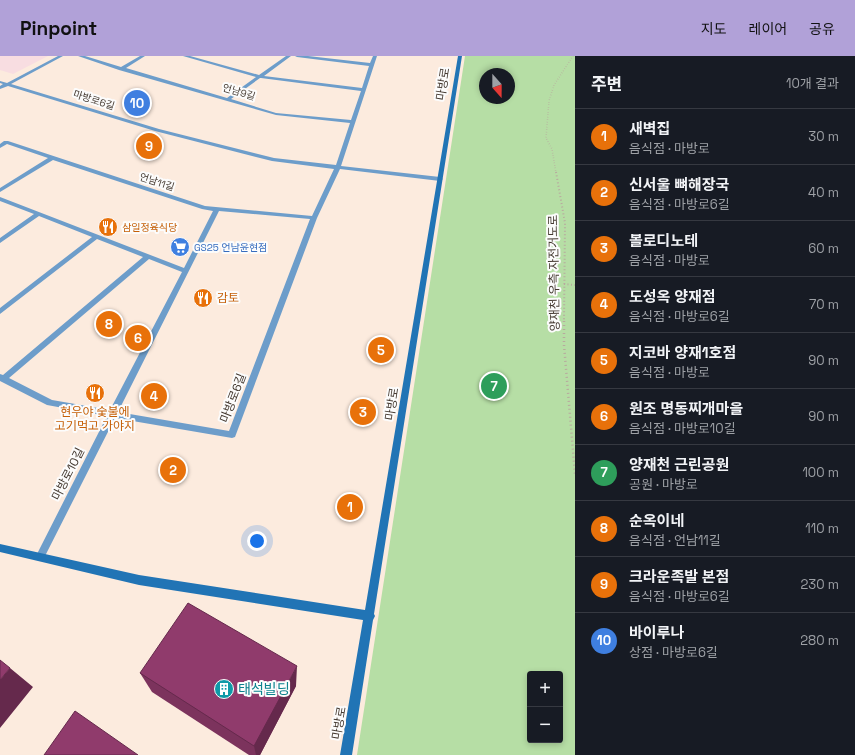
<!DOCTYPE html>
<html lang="ko">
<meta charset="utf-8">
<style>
:root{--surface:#171b24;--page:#242831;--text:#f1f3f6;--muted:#9ea1a6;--line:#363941;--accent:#b1a1d8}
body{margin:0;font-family:"Space Grotesk","Noto Sans KR",sans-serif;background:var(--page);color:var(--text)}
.controls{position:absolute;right:12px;bottom:12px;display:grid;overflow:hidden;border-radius:4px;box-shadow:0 2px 6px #0003}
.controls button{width:36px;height:36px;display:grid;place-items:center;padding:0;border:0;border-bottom:1px solid var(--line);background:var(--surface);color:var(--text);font:20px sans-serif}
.compass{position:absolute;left:479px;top:12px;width:36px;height:36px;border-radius:50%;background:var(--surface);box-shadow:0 2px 6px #0003;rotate:159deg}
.you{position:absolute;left:257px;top:485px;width:14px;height:14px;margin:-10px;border:3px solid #fff;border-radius:50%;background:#1a73e8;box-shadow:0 0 0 6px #1a73e833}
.badge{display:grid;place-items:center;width:26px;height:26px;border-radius:50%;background:var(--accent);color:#fff;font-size:13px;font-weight:700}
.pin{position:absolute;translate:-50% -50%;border:2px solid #fff;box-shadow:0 1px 4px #0006}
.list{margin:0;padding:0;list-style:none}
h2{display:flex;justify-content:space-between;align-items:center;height:52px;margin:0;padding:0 16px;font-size:17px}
h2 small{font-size:13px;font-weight:400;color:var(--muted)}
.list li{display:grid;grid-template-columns:26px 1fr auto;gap:12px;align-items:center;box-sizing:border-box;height:56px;padding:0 16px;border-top:1px solid var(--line)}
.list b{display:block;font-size:15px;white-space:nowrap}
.list p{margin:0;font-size:13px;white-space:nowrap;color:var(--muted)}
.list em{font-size:13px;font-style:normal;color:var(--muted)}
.map{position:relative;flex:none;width:575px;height:699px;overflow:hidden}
header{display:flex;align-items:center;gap:24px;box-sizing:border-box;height:56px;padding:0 20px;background:var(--accent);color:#111}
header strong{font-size:19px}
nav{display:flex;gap:22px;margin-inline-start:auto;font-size:14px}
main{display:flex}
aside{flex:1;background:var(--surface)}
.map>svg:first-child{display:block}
.education{fill:#f8dde1}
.green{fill:#b6dea5;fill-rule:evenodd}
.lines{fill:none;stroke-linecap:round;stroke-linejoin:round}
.path-far2{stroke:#b8a99e;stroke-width:1.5;stroke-dasharray:0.5 2;stroke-linecap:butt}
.path-far1{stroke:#b8a99e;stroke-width:2;stroke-dasharray:1 2.5;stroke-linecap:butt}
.path{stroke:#b8a99e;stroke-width:2.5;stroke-dasharray:1 3;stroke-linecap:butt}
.street{fill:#6d9dca;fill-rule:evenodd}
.secondary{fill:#2174b5;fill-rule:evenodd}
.wall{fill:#7c335d}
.shaded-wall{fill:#65294c}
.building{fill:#903b6c;stroke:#65294c}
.labels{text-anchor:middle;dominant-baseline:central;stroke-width:4;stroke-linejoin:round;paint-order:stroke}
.far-street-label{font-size:10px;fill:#443930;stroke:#fcfcfc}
.far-food-label{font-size:10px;fill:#c56008;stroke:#fcfcfc;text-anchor:start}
.far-shop-label{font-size:10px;fill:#366cbe;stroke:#fcfcfc;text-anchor:start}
.street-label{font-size:12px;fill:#443930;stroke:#fcfcfc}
.food-label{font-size:12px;fill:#c56008;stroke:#fcfcfc;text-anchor:start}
.near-culture-label{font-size:14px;fill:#0d838f;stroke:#fcfcfc;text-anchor:start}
</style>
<header>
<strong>Pinpoint</strong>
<nav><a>지도</a><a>레이어</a><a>공유</a></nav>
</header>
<main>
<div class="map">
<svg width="575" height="699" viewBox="0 0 575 699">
<rect width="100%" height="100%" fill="#fcebde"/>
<!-- education -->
<path class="education" d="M0,0H48L13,18L0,14Z"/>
<!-- green -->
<path class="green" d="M465,0H575V699H357ZM485,18H509V42H485ZM530,618H560V684H530Z"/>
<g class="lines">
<!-- path-far2 -->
<path class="path-far2" d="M556,117L552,93L546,82L549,45L554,29L573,0"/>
<!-- path-far1 -->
<path class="path-far1" d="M556,116L565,167L564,266
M564,228L575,229"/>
<!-- path -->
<path class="path" d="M564,265V289L575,418"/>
<!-- street -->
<path class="street" d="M58,0H63L11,28L159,73L274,102L336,109L350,67L276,59L119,14L78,0H85L121,11L140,0H145L126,12L227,42L256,21L183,0H190L259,19L286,0H291L264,20L362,32L369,10L297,1L295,0H308L370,7L373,0H377L341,110L440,121L443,123L440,125L340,113L317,162L235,381L232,382L115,362L43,504L40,505L37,504L35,501L37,498L107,360L47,349L0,325V318L3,319L143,201L97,183L0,258V252L92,181L39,160L0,187V182L34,158L0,145V141L184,212L213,155L202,153L53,104L0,136V132L48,102L7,88L0,92V88L4,85H8L205,150L312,160L334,113L272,105L155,75L8,30L0,33V30L3,28L0,27V25L7,27ZM260,22H261L361,35L351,64L276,57L231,43ZM219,155L310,163L229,375L118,356ZM149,203L182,216L110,354L52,344L9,322Z"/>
<!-- secondary -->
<path class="secondary" d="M458,0H462L374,558L375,560L373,564L352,699H340L363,564L139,529L0,496V488L139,519L365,554Z"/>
</g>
<!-- wall -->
<path class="wall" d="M140,617L296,630L260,699H249L152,636Z"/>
<!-- shaded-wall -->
<path class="shaded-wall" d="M297,610L296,630L260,699H256L254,690Z
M10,612L33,631L0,672V624Z"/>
<!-- building -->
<path class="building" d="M188,547L297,610L254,690L140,617Z
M0,604L10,612L0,624Z
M75,655L138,699H44Z"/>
<!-- icons -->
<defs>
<symbol id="restaurant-disc" viewBox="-11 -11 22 22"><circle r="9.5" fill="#e8710a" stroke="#fcfcfc"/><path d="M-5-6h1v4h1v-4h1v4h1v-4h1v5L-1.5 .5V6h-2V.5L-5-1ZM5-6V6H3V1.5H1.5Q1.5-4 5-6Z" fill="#fff"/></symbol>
<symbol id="supermarket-disc" viewBox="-11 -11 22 22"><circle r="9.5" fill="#3f7fe0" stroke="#fcfcfc"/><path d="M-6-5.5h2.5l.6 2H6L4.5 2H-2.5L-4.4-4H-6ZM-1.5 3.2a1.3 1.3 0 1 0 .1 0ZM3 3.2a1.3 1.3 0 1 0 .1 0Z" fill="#fff"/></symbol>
<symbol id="building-disc" viewBox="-11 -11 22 22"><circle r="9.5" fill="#0f9aa8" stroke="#fcfcfc"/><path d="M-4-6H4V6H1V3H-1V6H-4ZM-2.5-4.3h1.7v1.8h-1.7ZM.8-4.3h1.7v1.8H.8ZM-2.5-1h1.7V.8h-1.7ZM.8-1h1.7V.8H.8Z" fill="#fff"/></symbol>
</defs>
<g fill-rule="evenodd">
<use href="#restaurant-disc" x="97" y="160" width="22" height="22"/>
<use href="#supermarket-disc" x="169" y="180" width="22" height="22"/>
<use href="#restaurant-disc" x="192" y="231" width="22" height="22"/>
<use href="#restaurant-disc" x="84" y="326" width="22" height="22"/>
<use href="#building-disc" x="213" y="622" width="22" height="22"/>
</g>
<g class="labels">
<!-- far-street labels -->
<g class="far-street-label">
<text transform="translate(239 36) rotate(17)">언남9길</text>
<text transform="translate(94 44) rotate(18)">마방로6길</text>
<text transform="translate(157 126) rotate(18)">언남11길</text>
</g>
<!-- far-food labels -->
<g class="far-food-label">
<text x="122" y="171">삼일정육식당</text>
</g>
<!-- far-shop labels -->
<g class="far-shop-label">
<text x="194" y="191">GS25 언남윤현점</text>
</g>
<!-- street labels -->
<g class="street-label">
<text transform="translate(443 28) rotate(-81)">마방로</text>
<text transform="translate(554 217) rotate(-91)">양재천 우측 자전거도로</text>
<text transform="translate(233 342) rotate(-69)">마방로6길</text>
<text transform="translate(392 348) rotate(-81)">마방로</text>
<text transform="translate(68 418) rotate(-63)">마방로10길</text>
<text transform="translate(339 667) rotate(-80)">마방로</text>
</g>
<!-- food labels -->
<g class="food-label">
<text x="217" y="242">감토</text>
<text x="95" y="356" text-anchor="middle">현우야 숯불에<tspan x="95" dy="14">고기먹고 가야지</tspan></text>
</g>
<!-- near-culture labels -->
<g class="near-culture-label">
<text x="238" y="633">태석빌딩</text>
</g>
</g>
</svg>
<div class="controls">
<button>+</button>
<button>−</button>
</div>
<svg class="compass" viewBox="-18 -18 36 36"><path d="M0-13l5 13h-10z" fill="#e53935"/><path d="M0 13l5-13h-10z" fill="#9ea1a6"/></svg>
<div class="you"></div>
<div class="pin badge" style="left:350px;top:451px;background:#e8710a">1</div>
<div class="pin badge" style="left:173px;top:414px;background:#e8710a">2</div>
<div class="pin badge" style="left:363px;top:356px;background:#e8710a">3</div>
<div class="pin badge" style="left:154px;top:340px;background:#e8710a">4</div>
<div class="pin badge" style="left:381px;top:294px;background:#e8710a">5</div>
<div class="pin badge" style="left:138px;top:282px;background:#e8710a">6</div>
<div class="pin badge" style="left:494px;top:330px;background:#2e9e5b">7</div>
<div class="pin badge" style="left:109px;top:268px;background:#e8710a">8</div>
<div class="pin badge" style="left:149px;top:90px;background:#e8710a">9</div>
<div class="pin badge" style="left:137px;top:47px;background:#3f7fe0">10</div>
</div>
<aside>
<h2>주변<small>10개 결과</small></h2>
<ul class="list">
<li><span class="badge" style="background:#e8710a">1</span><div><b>새벽집</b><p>음식점 · 마방로</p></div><em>30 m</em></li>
<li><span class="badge" style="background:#e8710a">2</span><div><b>신서울 뼈해장국</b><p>음식점 · 마방로6길</p></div><em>40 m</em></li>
<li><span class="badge" style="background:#e8710a">3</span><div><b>볼로디노테</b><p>음식점 · 마방로</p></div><em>60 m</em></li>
<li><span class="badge" style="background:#e8710a">4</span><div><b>도성옥 양재점</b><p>음식점 · 마방로6길</p></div><em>70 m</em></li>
<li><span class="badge" style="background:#e8710a">5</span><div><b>지코바 양재1호점</b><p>음식점 · 마방로</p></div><em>90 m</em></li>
<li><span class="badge" style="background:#e8710a">6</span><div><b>원조 명동찌개마을</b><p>음식점 · 마방로10길</p></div><em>90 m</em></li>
<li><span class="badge" style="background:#2e9e5b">7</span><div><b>양재천 근린공원</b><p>공원 · 마방로</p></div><em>100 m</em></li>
<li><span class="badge" style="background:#e8710a">8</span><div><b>순옥이네</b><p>음식점 · 언남11길</p></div><em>110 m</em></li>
<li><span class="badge" style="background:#e8710a">9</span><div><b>크라운족발 본점</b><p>음식점 · 마방로6길</p></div><em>230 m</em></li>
<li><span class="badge" style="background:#3f7fe0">10</span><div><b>바이루나</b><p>상점 · 마방로6길</p></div><em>280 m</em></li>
</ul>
</aside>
</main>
